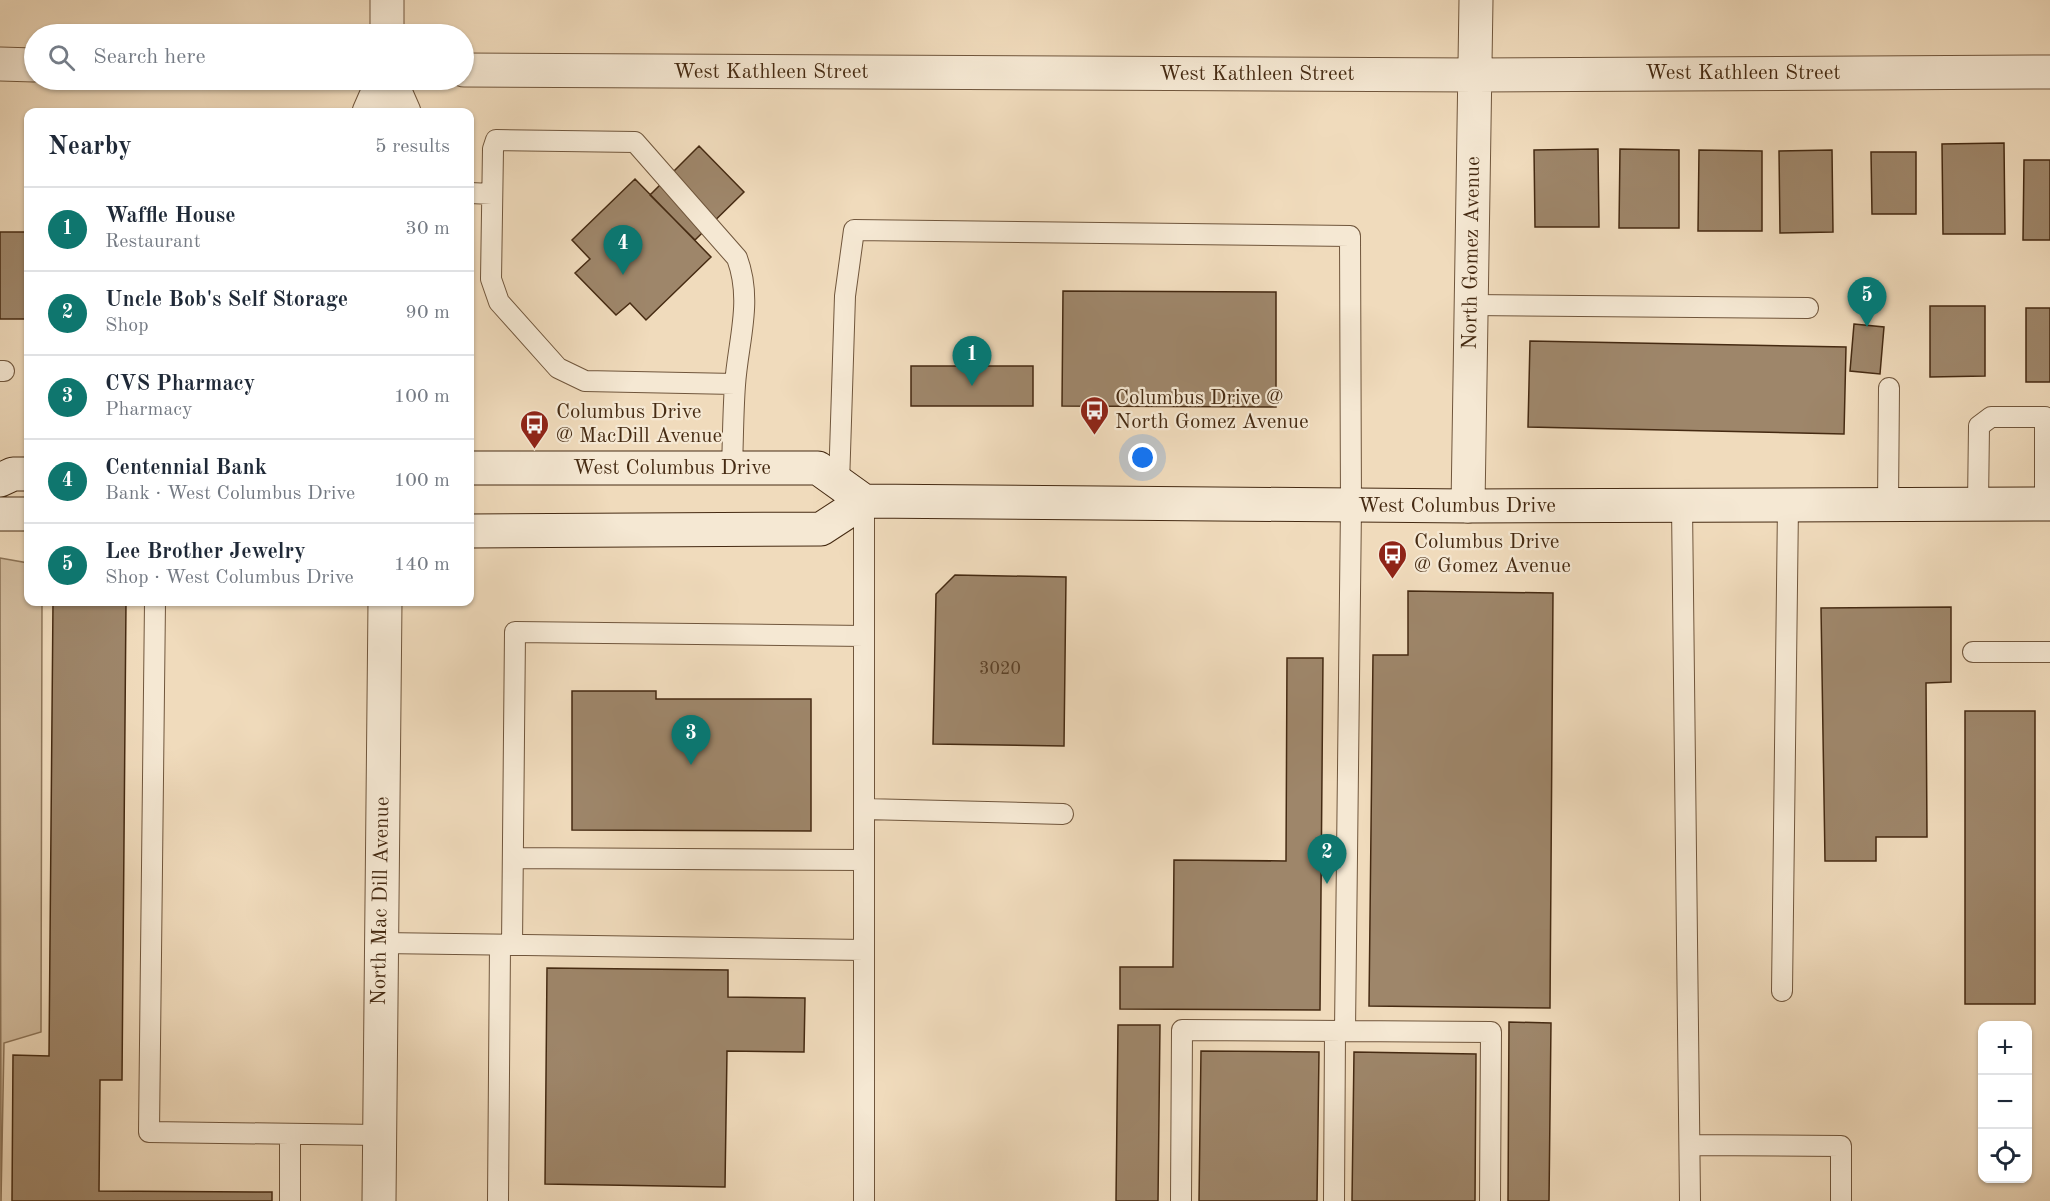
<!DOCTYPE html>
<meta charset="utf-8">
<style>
:root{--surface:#fff;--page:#f6f6f7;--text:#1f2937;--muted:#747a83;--line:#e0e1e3;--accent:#0f766e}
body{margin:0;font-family:"Old Standard TT",serif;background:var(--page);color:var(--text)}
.controls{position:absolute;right:18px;bottom:18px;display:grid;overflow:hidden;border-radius:12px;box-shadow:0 2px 4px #0004}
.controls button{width:54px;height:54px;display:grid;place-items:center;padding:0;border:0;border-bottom:2px solid var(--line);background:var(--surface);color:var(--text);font:30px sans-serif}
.you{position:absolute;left:1143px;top:458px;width:21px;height:21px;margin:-15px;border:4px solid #fff;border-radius:50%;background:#1a73e8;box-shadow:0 0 0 9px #1a73e833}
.badge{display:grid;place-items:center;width:39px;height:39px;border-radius:50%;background:var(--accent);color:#fff;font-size:20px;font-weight:700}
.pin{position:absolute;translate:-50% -50px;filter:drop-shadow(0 2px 3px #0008)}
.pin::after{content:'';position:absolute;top:32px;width:21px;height:18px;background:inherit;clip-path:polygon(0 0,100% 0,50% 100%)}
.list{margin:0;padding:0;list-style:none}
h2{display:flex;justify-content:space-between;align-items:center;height:78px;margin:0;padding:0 24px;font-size:26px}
h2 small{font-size:20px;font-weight:400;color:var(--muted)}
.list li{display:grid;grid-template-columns:39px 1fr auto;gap:18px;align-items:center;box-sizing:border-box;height:84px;padding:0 24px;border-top:2px solid var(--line)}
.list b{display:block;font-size:22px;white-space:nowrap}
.list p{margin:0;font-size:20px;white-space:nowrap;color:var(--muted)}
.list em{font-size:20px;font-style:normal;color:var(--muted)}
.icon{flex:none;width:33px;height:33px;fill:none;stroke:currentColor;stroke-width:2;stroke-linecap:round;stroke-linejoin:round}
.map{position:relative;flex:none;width:2050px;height:1201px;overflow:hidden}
.search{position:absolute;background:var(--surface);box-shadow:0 2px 4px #0004;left:24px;top:24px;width:450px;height:66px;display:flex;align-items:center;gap:15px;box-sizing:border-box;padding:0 21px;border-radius:33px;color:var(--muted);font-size:22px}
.panel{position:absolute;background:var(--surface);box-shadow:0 2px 4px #0004;left:24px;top:108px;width:450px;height:498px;border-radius:12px}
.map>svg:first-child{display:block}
.green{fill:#d3bd9f;stroke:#8c7458;stroke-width:1.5}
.building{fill:#9e866a;stroke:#452a12;stroke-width:1.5}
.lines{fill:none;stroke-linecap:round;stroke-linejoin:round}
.service-casing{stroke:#70563c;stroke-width:22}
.minor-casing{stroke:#70563c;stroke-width:35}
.tertiary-casing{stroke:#70563c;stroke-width:35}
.secondary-casing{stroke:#452a12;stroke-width:35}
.service{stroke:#f5e8d3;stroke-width:20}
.minor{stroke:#f5e8d3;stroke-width:33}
.tertiary{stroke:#f5e8d3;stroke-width:33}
.secondary{stroke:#f5e8d3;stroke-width:33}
.labels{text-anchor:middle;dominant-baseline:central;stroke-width:4.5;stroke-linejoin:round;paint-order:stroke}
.number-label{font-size:18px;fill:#5b4128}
.street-label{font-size:21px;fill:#452a12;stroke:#f5e8d3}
.poi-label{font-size:21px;fill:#452a12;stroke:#f5e8d3;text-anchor:start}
</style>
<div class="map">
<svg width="2050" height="1201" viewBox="0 0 2050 1201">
<rect width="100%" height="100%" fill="#f0dbbc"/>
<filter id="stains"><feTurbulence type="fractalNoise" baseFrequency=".00333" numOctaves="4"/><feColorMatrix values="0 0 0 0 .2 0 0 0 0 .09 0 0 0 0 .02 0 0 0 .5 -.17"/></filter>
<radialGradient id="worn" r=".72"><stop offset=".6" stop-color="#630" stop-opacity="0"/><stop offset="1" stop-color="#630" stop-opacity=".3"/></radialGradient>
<!-- green -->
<path class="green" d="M0,558L28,563V602H42L41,1032L4,1043L1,1201Z"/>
<!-- building -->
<path class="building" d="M2004,143L2005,234H1943L1942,144Z
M699,146L744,192L695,240L650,195Z
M1598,149L1599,227H1535L1534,150Z
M1620,149L1679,150V228H1619Z
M1699,150L1762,151V231H1698Z
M1832,150L1833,232L1780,233L1779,151Z
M1871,152H1916V214H1872Z
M2024,160H2050V240H2023Z
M635,179L711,257L646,320L630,303L616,315L575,273L590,259L572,240Z
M0,232H28V319H0Z
M1063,291L1276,292V407L1062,406Z
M1930,306H1985V376L1930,377Z
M2026,308H2050V382H2026Z
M1854,324L1884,327L1880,374L1850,371Z
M1530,341L1846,347L1844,434L1528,427Z
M911,366H1033V406H911Z
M955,575L1066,577L1064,746L933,744L936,594Z
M1408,591L1553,593L1550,1008L1369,1006L1373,655H1408Z
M53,602H126L122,1080H100L99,1191L272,1192V1201H12L13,1055L49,1056Z
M1951,607V682L1926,683L1927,837H1876V861H1825L1821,608Z
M1287,658H1323L1320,1010L1120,1009V967H1173L1174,860L1286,861Z
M572,691H656V699H811V831L572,830Z
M1965,711H2035V1004H1965Z
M547,968L728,970V997L805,998L804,1052L727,1051L725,1187L545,1184Z
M1509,1022L1551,1023L1549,1201H1508Z
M1118,1025H1160L1158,1201H1116Z
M1201,1051L1319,1052L1317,1201H1199Z
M1354,1052L1476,1054L1475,1201H1352Z"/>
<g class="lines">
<defs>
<path id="service" d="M470,193L492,194
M1471,305L1808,308
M0,371H4
M732,468C733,441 733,413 735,385C738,341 753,301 737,258L635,142L496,140L493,149L491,279L499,302L558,368L585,381L735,384
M839,484L845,296L854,230L1350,236L1351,506L1345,1031
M864,501V1201
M1888,504L1889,388
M1978,504L1979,426L1991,417H2045V504
M1682,506L1690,1201
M155,602L149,1132L379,1135
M1973,652H2050
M864,809L1063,814
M513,858L864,860
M381,943L864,950
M512,945L515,632L864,636
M1782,991L1788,505
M1690,1145L1841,1146V1201
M290,1201V1134
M498,1201L500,945
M1181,1201L1182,1030L1491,1032L1490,1201
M1334,1201L1335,1031"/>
<path id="minor" d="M0,64L34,65
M464,70L1475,75L2050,72
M1468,506L1476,0"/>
<path id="tertiary" d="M387,34V0
M390,80L404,112
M369,112L383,80
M379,1201L385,602"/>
<path id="secondary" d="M470,468H818L864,501
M0,480L13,474H28
M0,514H28
M470,531L821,529L864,501L1468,506L2050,504"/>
</defs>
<!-- service casing -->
<use href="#service" class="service-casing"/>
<!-- minor casing -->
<use href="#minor" class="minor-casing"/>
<!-- tertiary casing -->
<use href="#tertiary" class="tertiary-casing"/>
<!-- secondary casing -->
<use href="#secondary" class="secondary-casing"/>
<!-- service -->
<use href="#service" class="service"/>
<!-- minor -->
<use href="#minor" class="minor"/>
<!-- tertiary -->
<use href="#tertiary" class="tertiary"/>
<!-- secondary -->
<use href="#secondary" class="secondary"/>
</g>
<!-- icons -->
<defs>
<symbol id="bus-pin" viewBox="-11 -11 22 30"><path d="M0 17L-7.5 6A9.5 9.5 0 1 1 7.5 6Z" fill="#8f2418" stroke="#f5e8d3"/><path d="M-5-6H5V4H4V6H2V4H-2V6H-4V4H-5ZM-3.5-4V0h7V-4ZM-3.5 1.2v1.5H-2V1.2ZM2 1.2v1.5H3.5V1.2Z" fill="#fff"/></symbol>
</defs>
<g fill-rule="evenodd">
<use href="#bus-pin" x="1078" y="394" width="33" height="45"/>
<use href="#bus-pin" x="518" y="408" width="33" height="45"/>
<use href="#bus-pin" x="1376" y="538" width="33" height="45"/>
</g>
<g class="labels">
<!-- number labels -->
<g class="number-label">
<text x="1000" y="669">3020</text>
</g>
<!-- street labels -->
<g class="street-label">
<text x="771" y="72">West Kathleen Street</text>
<text x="1743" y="73">West Kathleen Street</text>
<text x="1257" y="74">West Kathleen Street</text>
<text transform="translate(1472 253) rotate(-89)">North Gomez Avenue</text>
<text x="672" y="468">West Columbus Drive</text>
<text x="1457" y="506">West Columbus Drive</text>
<text transform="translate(381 901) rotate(-89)">North Mac Dill Avenue</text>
</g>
<!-- poi labels -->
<g class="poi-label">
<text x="1115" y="398">Columbus Drive @<tspan x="1115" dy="24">North Gomez Avenue</tspan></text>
<text x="556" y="412">Columbus Drive<tspan x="556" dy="24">@ MacDill Avenue</tspan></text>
<text x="1414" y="542">Columbus Drive<tspan x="1414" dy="24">@ Gomez Avenue</tspan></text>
</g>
</g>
<rect width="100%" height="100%" filter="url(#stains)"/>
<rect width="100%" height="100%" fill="url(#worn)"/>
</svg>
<div class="controls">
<button>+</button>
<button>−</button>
<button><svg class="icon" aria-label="locate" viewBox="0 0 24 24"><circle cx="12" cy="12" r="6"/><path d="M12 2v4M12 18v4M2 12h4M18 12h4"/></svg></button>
</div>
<div class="you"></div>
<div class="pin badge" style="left:972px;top:386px">1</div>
<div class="pin badge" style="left:1327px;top:884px">2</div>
<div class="pin badge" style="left:691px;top:765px">3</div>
<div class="pin badge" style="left:623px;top:275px">4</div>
<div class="pin badge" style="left:1867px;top:327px">5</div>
<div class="search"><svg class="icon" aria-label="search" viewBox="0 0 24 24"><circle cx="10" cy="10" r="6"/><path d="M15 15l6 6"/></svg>Search here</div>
<section class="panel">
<h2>Nearby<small>5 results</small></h2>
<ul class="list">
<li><span class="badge">1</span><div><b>Waffle House</b><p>Restaurant</p></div><em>30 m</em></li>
<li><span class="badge">2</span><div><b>Uncle Bob's Self Storage</b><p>Shop</p></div><em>90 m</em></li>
<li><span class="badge">3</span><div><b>CVS Pharmacy</b><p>Pharmacy</p></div><em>100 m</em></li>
<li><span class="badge">4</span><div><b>Centennial Bank</b><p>Bank · West Columbus Drive</p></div><em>100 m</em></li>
<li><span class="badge">5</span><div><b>Lee Brother Jewelry</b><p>Shop · West Columbus Drive</p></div><em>140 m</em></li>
</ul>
</section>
</div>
